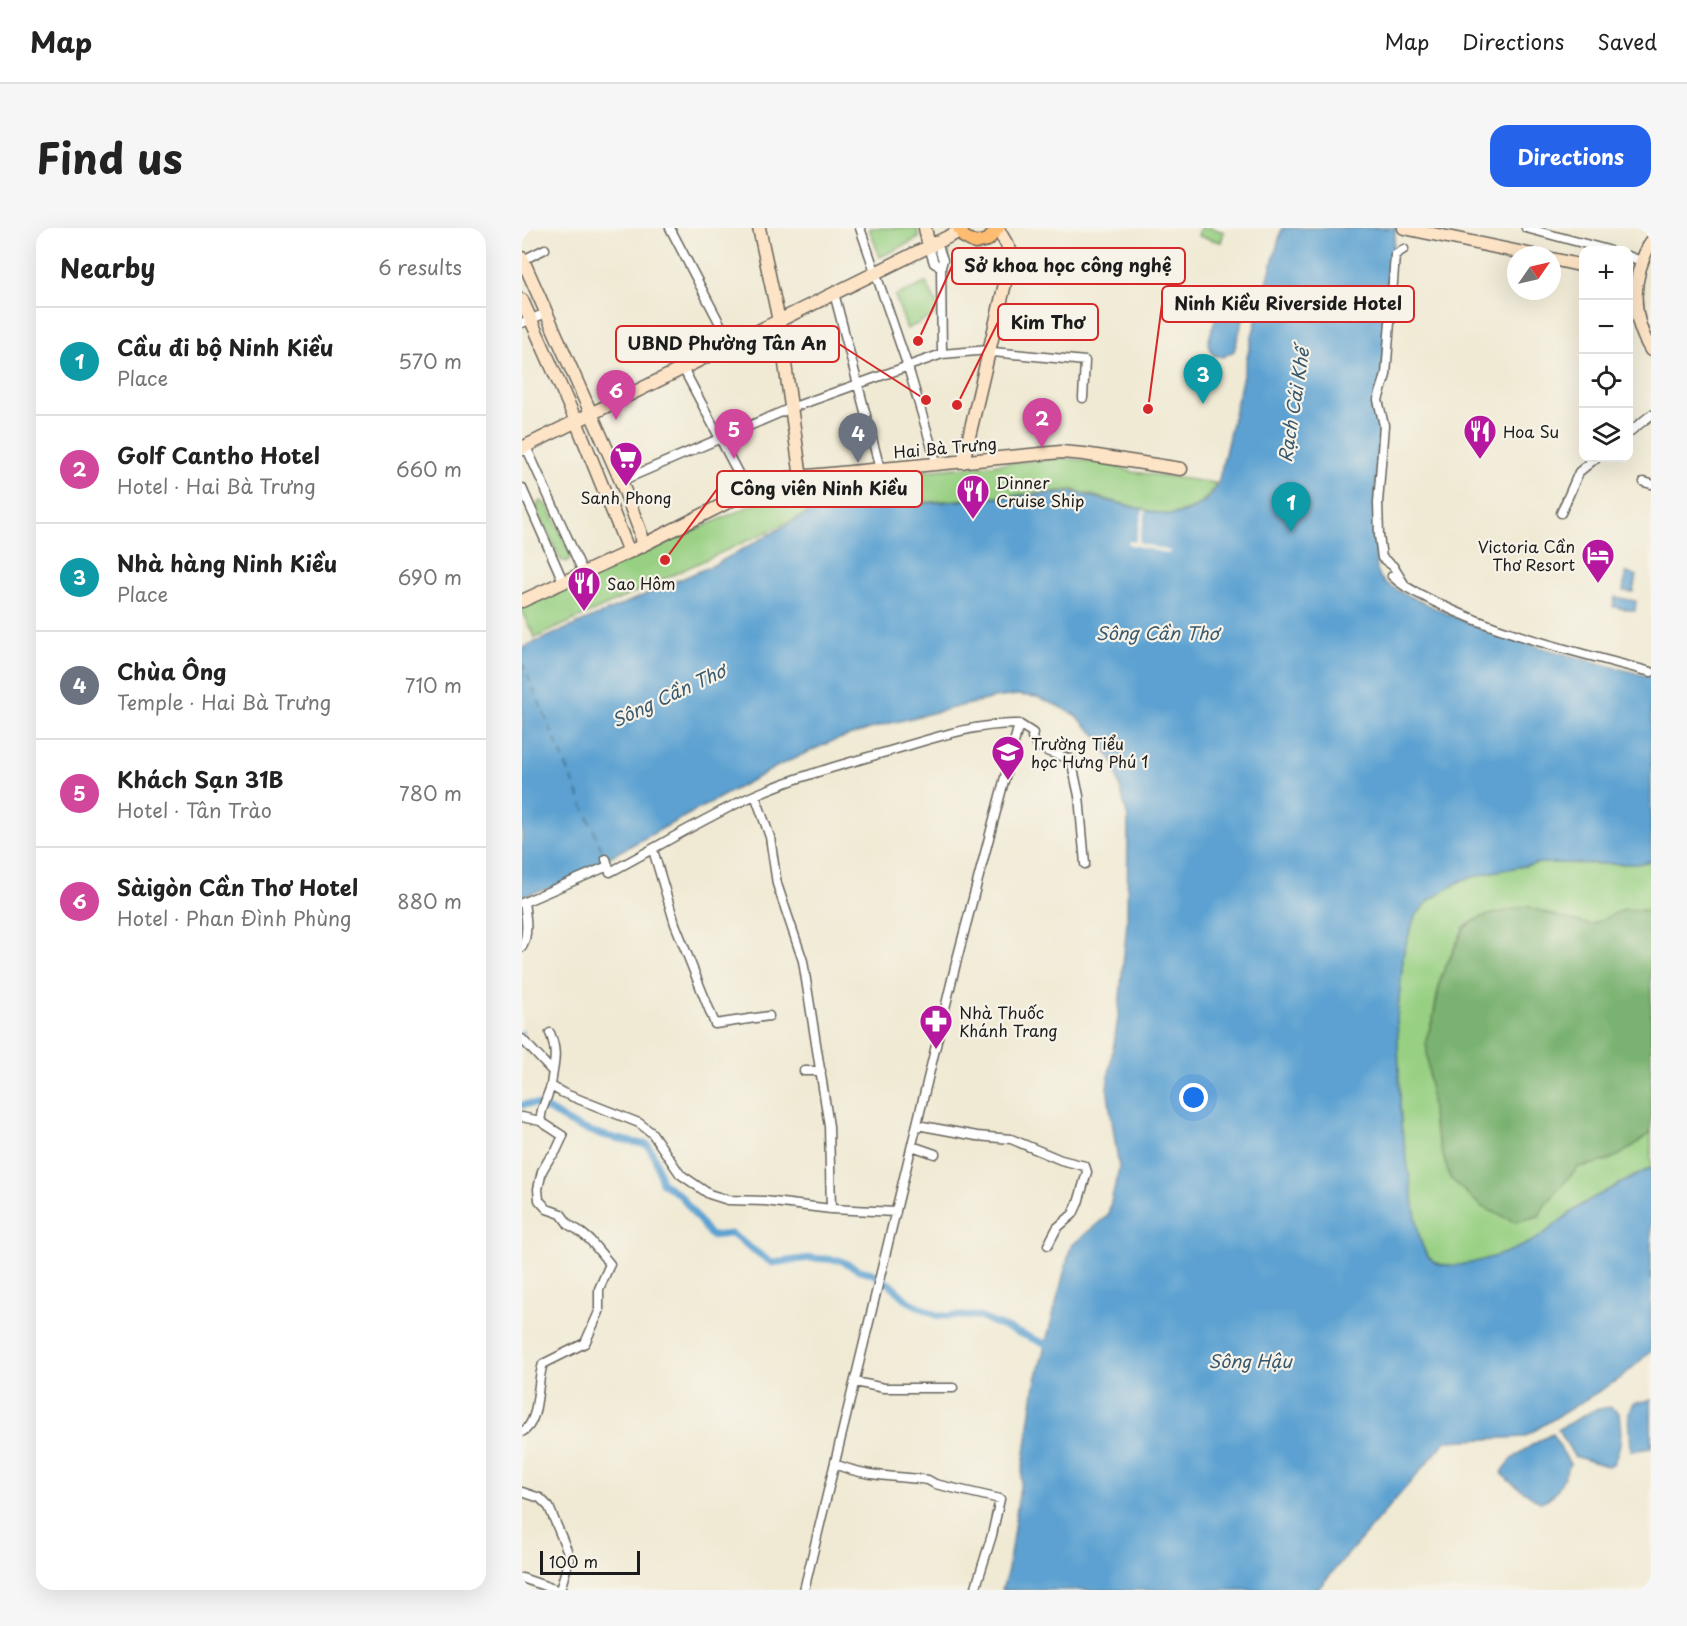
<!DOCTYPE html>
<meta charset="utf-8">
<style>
:root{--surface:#fff;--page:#f6f6f6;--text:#222;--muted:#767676;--line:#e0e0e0;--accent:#2563eb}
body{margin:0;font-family:"Playpen Sans",sans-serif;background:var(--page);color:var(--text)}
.controls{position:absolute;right:18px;top:18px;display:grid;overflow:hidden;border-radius:12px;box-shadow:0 6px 24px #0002}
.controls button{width:54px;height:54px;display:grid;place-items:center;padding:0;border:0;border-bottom:2px solid var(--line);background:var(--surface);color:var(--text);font:30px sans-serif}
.compass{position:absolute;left:985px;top:18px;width:54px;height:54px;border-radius:50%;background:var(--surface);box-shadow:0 6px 24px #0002;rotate:56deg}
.scale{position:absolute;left:18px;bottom:15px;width:100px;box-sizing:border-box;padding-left:6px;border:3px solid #1c1c1c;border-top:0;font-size:16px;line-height:21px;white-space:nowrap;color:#1c1c1c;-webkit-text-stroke:4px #f7f3e8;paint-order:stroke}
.you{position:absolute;left:672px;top:870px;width:21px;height:21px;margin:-15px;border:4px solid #fff;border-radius:50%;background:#1a73e8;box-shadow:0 0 0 9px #1a73e833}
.badge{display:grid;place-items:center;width:39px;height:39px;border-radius:50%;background:var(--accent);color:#fff;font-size:20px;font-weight:700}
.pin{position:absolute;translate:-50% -50px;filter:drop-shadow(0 2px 3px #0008)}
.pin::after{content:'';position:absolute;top:32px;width:21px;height:18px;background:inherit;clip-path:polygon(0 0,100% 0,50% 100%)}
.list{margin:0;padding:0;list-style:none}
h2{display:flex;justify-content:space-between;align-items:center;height:78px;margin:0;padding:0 24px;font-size:26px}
h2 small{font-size:20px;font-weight:400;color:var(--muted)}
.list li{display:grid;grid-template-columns:39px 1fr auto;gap:18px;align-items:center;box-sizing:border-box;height:108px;padding:0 24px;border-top:2px solid var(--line)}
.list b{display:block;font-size:22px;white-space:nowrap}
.list p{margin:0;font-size:20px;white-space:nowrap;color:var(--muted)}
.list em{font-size:20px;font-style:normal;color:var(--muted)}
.icon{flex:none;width:33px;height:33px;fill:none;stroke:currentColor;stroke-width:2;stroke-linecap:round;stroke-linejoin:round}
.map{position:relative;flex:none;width:1129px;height:1362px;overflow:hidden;border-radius:18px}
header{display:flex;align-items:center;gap:36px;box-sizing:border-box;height:84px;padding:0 30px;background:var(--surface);border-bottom:2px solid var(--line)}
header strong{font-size:28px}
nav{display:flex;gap:33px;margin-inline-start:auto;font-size:21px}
.intro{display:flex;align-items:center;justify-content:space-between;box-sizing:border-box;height:144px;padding:0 36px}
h1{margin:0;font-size:42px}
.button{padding:15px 27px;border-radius:18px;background:var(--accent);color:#fff;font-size:21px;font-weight:700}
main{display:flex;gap:36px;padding:0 36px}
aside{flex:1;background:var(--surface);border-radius:18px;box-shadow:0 6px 24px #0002}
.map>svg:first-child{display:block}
.green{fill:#98d083;stroke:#5a7650;stroke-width:1.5}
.forest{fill:#7ab271;stroke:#4b6746;stroke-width:1.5}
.water{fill:#5ba1d1;stroke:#3c5e76;stroke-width:1.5}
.pier{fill:#f0ead4}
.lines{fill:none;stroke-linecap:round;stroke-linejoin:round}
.stream{stroke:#5ba1d1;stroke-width:2}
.canal{stroke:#5ba1d1;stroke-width:7}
.ferry{stroke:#38586d;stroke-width:1.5;stroke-dasharray:8 6;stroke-linecap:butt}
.street-casing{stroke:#66645c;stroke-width:11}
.secondary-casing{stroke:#66645c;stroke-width:15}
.primary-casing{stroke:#66645c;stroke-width:15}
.street{stroke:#fff;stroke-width:8}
.secondary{stroke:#fee4c6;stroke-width:12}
.primary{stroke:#fdbc70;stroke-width:12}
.labels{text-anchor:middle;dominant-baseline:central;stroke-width:4.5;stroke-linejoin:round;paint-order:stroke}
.poi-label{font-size:16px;fill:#1c1c1c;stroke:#f7f3e8;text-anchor:start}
.street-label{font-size:16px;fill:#1c1c1c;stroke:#f7f3e8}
.water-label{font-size:18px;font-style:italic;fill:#38586d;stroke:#f7f3e8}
.leader{fill:none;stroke:#d62828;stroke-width:2}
.callout-dot{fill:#d62828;stroke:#f7f3e8;stroke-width:2}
.callout{fill:#f7f3e8;stroke:#d62828;stroke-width:2}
.callout-label{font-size:18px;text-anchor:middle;font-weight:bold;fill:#1c1c1c}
</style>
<header>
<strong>Map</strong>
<nav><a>Map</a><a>Directions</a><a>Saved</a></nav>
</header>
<div class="intro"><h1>Find us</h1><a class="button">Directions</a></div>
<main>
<aside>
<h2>Nearby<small>6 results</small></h2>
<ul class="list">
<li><span class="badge" style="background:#0f9aa8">1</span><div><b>Cầu đi bộ Ninh Kiều</b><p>Place</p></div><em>570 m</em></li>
<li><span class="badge" style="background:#d1479c">2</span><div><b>Golf Cantho Hotel</b><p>Hotel · Hai Bà Trưng</p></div><em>660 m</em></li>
<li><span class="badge" style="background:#0f9aa8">3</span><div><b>Nhà hàng Ninh Kiều</b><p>Place</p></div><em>690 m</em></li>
<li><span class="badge" style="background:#6b7280">4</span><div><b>Chùa Ông</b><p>Temple · Hai Bà Trưng</p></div><em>710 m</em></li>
<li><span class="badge" style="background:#d1479c">5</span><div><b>Khách Sạn 31B</b><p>Hotel · Tân Trào</p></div><em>780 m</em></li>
<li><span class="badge" style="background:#d1479c">6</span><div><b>Sàigòn Cần Thơ Hotel</b><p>Hotel · Phan Đình Phùng</p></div><em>880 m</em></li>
</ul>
</aside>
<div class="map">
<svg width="1129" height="1362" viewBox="0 0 1129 1362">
<rect width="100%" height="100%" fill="#f7f3e8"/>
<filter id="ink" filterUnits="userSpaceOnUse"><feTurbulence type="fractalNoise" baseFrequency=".0167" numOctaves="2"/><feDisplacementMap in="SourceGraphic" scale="12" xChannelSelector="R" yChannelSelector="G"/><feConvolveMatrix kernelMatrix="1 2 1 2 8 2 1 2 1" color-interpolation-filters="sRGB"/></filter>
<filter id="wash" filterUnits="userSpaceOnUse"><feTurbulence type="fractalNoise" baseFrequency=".008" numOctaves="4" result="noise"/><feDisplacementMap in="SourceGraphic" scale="24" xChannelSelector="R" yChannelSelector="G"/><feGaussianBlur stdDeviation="1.35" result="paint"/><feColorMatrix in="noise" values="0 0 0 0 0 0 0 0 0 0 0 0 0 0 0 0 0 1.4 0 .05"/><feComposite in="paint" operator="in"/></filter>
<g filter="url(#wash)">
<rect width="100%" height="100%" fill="#f0ead4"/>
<!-- green -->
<path class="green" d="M347,0H395L397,10L358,29Z
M678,0H689L702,4L699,14L676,8Z
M404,55L419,84L385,101L373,68Z
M542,230L582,235L611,244L694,255C684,277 663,287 639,286L551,262L288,284L13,410L0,384V378L283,254Z
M19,273L27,279L49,328L46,334L39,332L16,283L15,277Z
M1129,633V683L1103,681L1068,697L1037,689H959L942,699L919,749L911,790L904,812L1017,987L1023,977L1056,939C1091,934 1102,926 1129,904V940C1107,951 1085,962 1064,974C1048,984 1034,997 1019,1008C1000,1021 935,1045 914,1035C904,1030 900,1017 897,1008L879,896L875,790L882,722L893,688L909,671L940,652L970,644L1018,635L1114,636Z"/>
<!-- forest -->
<path class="forest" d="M1004,678L1037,689L1068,697L1103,681L1129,683V904C1102,926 1092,934 1056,939L1023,977L1017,988L993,994L960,979L928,950L911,896L904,812L911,790L919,749L943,699L959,689Z"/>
<!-- water -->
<path class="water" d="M760,0H874L866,55L861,148L852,179L854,190L858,200L854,258V329L855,341L858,349L863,355L882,366L972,407L1129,449V633L1114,636L1018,635L970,644L940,652L909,671L893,688L882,722L875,790L879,896L897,1008C900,1017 904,1030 914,1035C935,1045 1000,1021 1019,1008C1034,997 1048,984 1064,974C1085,962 1107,951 1129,940V1123L1099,1150L1002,1209L924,1213L795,1362H480L486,1341L513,1156L549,1018L586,987L597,940L585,859L596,790L605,694L606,590L592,537L576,509L553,487L536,478L515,469L495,467L472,470L361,497L308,514L258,537L32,659L0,668V420L194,336L288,284L551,264L639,286C663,289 685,278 696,256L730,108Z
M715,77L722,88L712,123L701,129L691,127L686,115L697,78Z
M1104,345L1114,347L1111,364L1101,363Z
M1093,369L1114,373L1113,383L1091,379Z
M1129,1172V1220L1109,1223L1107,1185L1112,1175Z
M1088,1179L1097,1185C1100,1204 1100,1219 1091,1236L1085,1238L1052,1228L1036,1201L1072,1182Z
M1030,1206L1048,1236C1040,1251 1036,1270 1018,1274L987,1253L980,1245C988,1227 1014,1215 1030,1206Z"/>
<!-- pier -->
<path class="pier" d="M621,282L624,283L617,315L648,323L647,326L606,316L607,313L613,314Z"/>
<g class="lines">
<!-- stream -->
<path class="stream" d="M0,803L1,805"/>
<!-- canal -->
<path class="canal" d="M0,877C20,872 35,889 52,897C75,907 101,912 126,917L133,930L140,955L158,967L189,1008L209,1006L250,1035L289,1030L318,1032L337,1042L350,1045L369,1057L386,1073L416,1088H455L524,1116"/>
<!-- ferry -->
<path class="ferry" d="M0,434L82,627"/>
</g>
</g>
<g filter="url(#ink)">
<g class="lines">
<defs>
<path id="street" d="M148,0L209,117
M338,0L386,139L415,237
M1004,0L1086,22
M415,15L421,32L419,39L420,126
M407,19L412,35L419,39
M882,21L873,27L864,147L856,172L862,197L856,275L857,307L860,330L871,338L884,359
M1106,28L1119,33
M1,32L23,21
M312,65L358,241
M0,95L24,85
M161,140L226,264
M1106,205L1129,187
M0,223H6L61,344
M99,253L269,180L420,126L467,122L471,124L563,133L561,170
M1122,254L1129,256
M0,260L41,353
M1039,285L1057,244L1074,230
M870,348C882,360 898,366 913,374C982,408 1055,424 1129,444
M497,496L511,505L510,510C517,524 535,526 549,531L557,568L563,636
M131,622L153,696L193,796L247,788
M84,631L88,644C136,619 185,588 233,567C281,546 331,534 381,519C417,508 458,495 497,496L434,735L282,1362
M0,675L86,638
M0,719C7,707 4,688 2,674
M28,805C37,827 31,836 29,858L41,865L117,895L130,905L158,946L187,966L206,972L243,973L309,981L307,898L281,733L255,656L248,609L233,567
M0,811L30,843
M282,843H299
M0,889L18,893L20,882L29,858
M395,897L455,908L489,911L539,932L563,938L565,944L556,975L551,986L535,1000L526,1017
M390,918L413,926
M309,981L374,984
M333,1154L362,1160H431
M0,1204C19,1194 14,1154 21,1136L63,1115L77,1084V1061L88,1036L68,1012L56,1002L47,997L39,986L25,981L17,972L16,961L20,943L27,931L34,923L41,908L18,893
M313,1236C343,1249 374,1248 406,1252L413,1256L478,1271L470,1307L453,1362
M0,1264L18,1270L27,1279L45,1322L47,1331L38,1362
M0,1350L35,1362"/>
<path id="secondary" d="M237,0L257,93L279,250
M403,0L407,19
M882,0L1011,27
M1129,14C1109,49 1108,88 1129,122
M0,30L99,253L118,303L120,318
M1030,31L1062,38
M0,72L54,193L107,324
M0,220L438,3
M441,234L489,30L488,22L476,1
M0,373L107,324L226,264L265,250L539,224L562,226L659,241"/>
<path id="primary" d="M437,0L442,9L453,15L466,12L476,0"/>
</defs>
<!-- street casing -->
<use href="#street" class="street-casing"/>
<!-- secondary casing -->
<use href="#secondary" class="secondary-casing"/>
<!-- primary casing -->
<use href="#primary" class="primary-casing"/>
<!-- street -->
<use href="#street" class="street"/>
<!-- secondary -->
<use href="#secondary" class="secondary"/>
<!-- primary -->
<use href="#primary" class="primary"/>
</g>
</g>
<!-- icons -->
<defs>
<symbol id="restaurant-pin" viewBox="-11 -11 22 30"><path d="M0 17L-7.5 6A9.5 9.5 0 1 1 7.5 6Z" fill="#b5179e" stroke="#f7f3e8"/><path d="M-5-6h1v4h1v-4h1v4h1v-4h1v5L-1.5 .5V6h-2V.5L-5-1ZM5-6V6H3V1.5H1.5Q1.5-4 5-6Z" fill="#fff"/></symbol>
<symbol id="supermarket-pin" viewBox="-11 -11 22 30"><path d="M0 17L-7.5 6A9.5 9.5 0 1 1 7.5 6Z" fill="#b5179e" stroke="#f7f3e8"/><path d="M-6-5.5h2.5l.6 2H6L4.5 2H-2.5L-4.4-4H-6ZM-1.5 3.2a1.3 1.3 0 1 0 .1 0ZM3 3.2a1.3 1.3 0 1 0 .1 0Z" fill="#fff"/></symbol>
<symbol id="hotel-pin" viewBox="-11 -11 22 30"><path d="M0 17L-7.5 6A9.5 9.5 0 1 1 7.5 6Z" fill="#b5179e" stroke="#f7f3e8"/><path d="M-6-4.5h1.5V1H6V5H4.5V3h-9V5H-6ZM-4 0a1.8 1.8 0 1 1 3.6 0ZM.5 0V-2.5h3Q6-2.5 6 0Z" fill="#fff"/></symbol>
<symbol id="school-pin" viewBox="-11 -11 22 30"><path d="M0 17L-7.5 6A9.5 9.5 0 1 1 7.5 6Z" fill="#b5179e" stroke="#f7f3e8"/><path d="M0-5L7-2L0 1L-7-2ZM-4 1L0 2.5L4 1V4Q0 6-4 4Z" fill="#fff"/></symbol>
<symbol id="pharmacy-pin" viewBox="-11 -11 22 30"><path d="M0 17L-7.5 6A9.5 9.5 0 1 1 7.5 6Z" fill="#b5179e" stroke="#f7f3e8"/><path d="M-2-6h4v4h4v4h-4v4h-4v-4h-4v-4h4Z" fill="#fff"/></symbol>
</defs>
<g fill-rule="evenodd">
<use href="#restaurant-pin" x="939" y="184" width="38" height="52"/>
<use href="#supermarket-pin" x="85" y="211" width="38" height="52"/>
<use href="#restaurant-pin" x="432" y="244" width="38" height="52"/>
<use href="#hotel-pin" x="1057" y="308" width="38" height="52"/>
<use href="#restaurant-pin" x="43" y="336" width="38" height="52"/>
<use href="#school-pin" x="467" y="505" width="38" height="52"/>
<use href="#pharmacy-pin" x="395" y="774" width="38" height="52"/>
</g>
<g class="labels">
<!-- poi labels -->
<g class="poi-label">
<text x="981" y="203">Hoa Su</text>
<text x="474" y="254">Dinner<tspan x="474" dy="18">Cruise Ship</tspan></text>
<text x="104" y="269" text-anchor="middle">Sanh Phong</text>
<text x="1053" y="318" text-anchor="end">Victoria Cần<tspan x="1053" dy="18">Thơ Resort</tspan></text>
<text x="85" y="355">Sao Hôm</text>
<text x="509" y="515">Trường Tiểu<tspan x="509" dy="18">học Hưng Phú 1</tspan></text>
<text x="437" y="784">Nhà Thuốc<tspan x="437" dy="18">Khánh Trang</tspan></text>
</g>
<!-- street labels -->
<g class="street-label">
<text transform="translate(423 219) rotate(-5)">Hai Bà Trưng</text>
</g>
<!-- water labels -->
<g class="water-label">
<text transform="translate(771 177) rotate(-81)">Rạch Cái Khế</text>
<text x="635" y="404">Sông Cần Thơ</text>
<text transform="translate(146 467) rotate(-25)">Sông Cần Thơ</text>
<text x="728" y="1132">Sông Hậu</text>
</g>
</g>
<!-- callouts -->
<path class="leader" d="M396 113L430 38M626 181L640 76M435 177L476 94M404 172L317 116M143 332L195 261"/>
<g class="callout-dot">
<circle cx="396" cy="113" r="6"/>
<circle cx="626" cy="181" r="6"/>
<circle cx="435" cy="177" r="6"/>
<circle cx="404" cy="172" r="6"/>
<circle cx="143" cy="332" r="6"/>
</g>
<g class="callout">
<rect x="430" y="20" width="233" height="36" rx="6"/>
<rect x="640" y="58" width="252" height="36" rx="6"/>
<rect x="476" y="76" width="100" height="36" rx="6"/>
<rect x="94" y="98" width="223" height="36" rx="6"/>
<rect x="195" y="243" width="205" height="36" rx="6"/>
</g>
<g class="callout-label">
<text x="546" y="44">Sở khoa học công nghệ</text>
<text x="766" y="82">Ninh Kiều Riverside Hotel</text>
<text x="526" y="101">Kim Thơ</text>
<text x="205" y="122">UBND Phường Tân An</text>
<text x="297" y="267">Công viên Ninh Kiều</text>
</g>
</svg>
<div class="controls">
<button>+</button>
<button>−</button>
<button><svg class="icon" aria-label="locate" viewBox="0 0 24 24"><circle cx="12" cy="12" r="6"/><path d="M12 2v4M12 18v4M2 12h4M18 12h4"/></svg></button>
<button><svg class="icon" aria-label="layers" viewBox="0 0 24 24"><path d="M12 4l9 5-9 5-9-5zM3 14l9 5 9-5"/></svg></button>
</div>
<svg class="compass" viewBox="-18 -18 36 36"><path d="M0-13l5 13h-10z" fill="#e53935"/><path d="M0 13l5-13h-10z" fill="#767676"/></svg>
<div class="scale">100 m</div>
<div class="you"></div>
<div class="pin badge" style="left:769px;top:304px;background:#0f9aa8">1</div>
<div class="pin badge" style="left:520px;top:220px;background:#d1479c">2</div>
<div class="pin badge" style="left:681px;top:176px;background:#0f9aa8">3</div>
<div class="pin badge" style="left:336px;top:235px;background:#6b7280">4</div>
<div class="pin badge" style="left:212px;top:231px;background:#d1479c">5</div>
<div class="pin badge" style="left:94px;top:192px;background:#d1479c">6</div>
</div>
</main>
